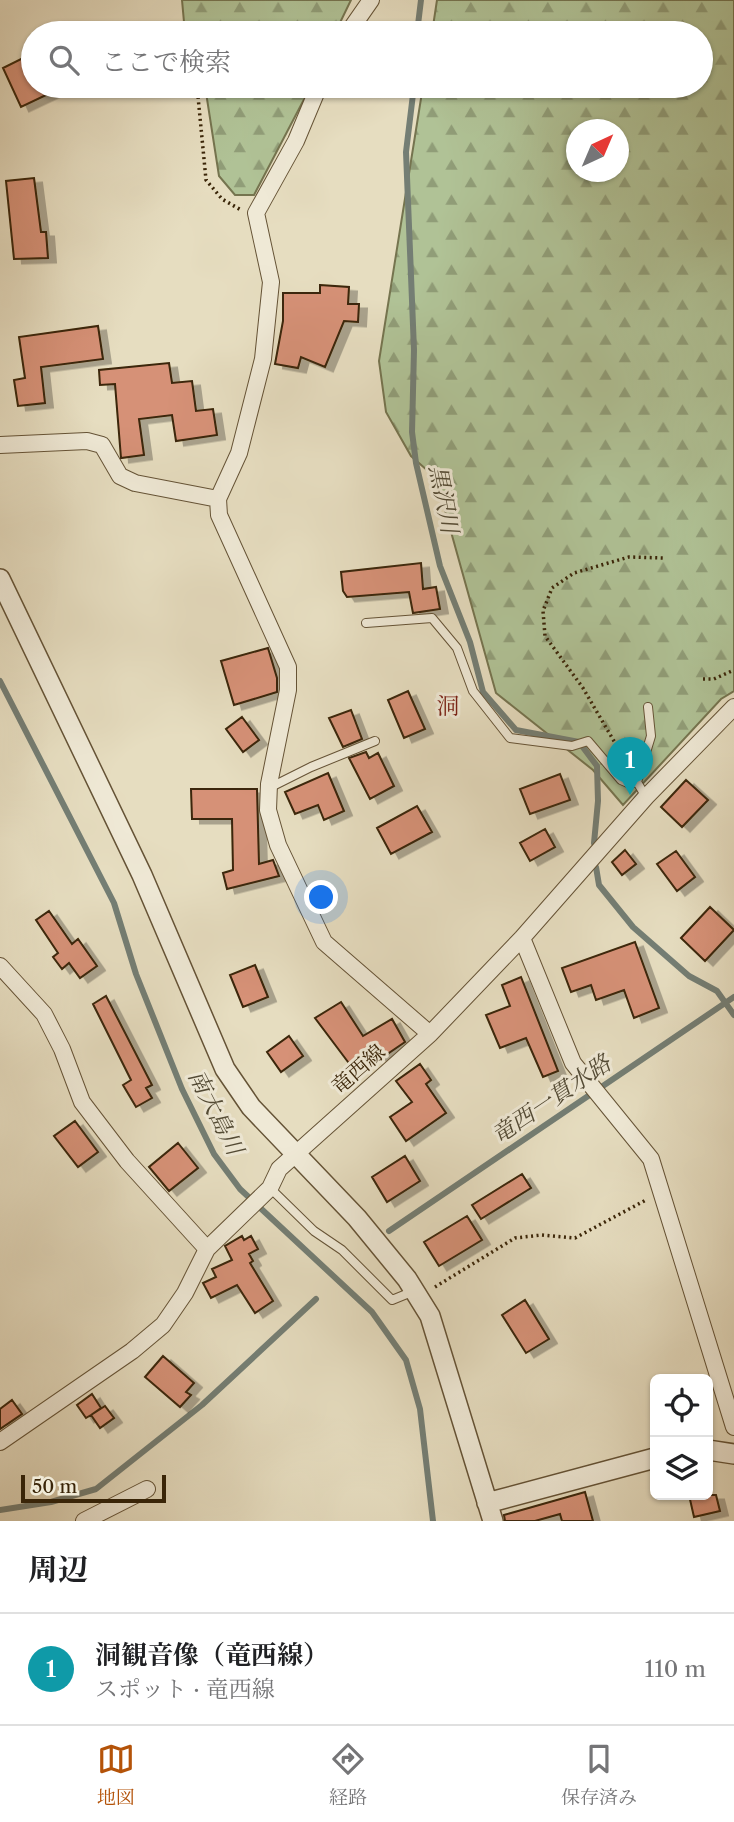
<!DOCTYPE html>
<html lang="ja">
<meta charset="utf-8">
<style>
:root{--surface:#fff;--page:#f2f2f2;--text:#202124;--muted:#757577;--line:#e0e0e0;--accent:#b45309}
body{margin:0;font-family:"Libre Caslon Text","Noto Serif JP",serif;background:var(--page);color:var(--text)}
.controls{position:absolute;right:21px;bottom:21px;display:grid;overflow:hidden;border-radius:10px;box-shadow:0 2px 5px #0004}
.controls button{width:63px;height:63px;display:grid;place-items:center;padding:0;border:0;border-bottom:2px solid var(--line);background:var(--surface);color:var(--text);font:35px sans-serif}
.compass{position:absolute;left:566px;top:119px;width:63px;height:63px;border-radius:50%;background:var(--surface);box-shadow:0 2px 5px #0004;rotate:44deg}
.scale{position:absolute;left:21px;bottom:18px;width:145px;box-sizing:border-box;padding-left:7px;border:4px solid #3a2508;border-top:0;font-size:19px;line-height:24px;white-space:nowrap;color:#3a2508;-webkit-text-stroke:5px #efe9d6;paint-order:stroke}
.you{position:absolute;left:322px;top:898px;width:24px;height:24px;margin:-18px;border:5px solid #fff;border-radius:50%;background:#1a73e8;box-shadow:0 0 0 10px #1a73e833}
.badge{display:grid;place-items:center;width:46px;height:46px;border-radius:50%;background:var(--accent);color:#fff;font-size:23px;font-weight:700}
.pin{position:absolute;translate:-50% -58px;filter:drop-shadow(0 2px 4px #0008)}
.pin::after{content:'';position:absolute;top:37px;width:24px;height:21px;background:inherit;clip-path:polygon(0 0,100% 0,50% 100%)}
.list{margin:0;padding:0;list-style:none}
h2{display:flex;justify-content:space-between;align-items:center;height:91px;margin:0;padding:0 28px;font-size:30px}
h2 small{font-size:23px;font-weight:400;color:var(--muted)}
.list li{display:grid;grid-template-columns:46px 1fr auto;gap:21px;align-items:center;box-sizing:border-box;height:112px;padding:0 28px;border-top:2px solid var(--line)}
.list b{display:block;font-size:26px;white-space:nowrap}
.list p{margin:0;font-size:23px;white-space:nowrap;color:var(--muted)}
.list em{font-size:23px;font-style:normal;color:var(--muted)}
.icon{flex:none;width:38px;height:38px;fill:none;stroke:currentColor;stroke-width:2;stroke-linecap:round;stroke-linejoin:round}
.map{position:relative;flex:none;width:734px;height:1521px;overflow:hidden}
.search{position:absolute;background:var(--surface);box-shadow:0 2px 5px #0004;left:21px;right:21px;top:21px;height:77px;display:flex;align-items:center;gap:18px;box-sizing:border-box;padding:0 24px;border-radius:38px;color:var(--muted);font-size:26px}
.sheet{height:203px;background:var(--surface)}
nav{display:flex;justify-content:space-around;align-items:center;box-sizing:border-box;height:98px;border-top:2px solid var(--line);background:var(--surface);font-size:19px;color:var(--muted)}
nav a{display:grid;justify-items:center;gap:4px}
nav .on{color:var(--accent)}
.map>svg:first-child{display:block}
.forest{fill:url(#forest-firs);stroke:#75744f;stroke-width:2;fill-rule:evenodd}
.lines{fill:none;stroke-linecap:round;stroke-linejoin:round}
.stream{stroke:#747e74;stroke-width:6}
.building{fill:#d69177;stroke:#3a2508;stroke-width:2;filter:url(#shadow)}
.service-casing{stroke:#655336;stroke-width:10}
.minor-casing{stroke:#655336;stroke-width:18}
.tertiary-casing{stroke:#655336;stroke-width:22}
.path{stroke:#3a2508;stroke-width:3.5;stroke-dasharray:2 3.5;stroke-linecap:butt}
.service{stroke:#efe9d6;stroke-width:8}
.minor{stroke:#efe9d6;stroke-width:16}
.tertiary{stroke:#efe9d6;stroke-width:19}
.labels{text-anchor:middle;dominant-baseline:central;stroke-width:6;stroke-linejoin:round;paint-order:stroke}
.street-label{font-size:21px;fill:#3a2508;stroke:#efe9d6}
.water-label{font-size:23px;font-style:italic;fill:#524a35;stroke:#efe9d6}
.neighbourhood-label{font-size:23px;fill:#7a1f14;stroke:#efe9d6}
</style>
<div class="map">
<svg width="734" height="1521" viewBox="0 0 734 1521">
<defs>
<pattern id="forest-firs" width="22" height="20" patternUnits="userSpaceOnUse" patternTransform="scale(1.75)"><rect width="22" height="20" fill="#b0c296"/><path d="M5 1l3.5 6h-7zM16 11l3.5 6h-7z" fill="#909d78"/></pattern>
<filter id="shadow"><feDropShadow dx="8" dy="4.5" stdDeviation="0" flood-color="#0004"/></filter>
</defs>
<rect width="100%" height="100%" fill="#e6ddc0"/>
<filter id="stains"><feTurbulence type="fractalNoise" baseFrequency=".00286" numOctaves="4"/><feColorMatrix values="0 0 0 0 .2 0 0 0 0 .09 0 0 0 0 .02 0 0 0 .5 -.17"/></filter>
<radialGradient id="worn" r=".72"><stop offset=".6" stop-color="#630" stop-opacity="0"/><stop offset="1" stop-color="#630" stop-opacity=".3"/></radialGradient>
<!-- forest -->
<path class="forest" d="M182,0H351L335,33H185Z
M437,0H734V691L721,699L623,805L593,770L496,693L436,478L411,456L386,412L379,361L423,86H701V33H432ZM576,130H618V172H576Z
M205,86H311L254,195H235L219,176Z"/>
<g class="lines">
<!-- stream -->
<path class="stream" d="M417,33L421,0
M414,86L406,152L414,350L412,432L416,463L440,566L470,642L483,692L516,730L579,742L597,766L598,801L594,843
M0,681L114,903L136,974L182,1089L214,1154L240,1189L372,1312L406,1360L420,1409L433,1521
M596,867L599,885L633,927L689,976L717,991L734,1015
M389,1231L734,997
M0,1510L51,1502L96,1489L202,1405L316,1299"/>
</g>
<!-- building -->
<path class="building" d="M33,53V86H65L21,107L3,68Z
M34,178L41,232H46L48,258L14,259L6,181Z
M320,285L349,287L348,304H359L358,322L344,321L325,367L301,357L298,368L275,364L283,321V293H320Z
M98,326L103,359L41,367L45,403L18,406L14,380L25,378L19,337Z
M169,363L172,383L192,381L196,411L213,409L217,435L176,441L172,415L139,419L144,455L121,458L115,384L100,385L99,370Z
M421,563L423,589L436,587L440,609L413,613L409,592L347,597L343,591L341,572Z
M268,648L277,678V692L234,705L221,661Z
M408,691L425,729L404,738L388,700Z
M351,710L362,739L343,747L329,718Z
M242,717L259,740L243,752L226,729Z
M366,752L369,758L378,753L394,786L370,799L349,758Z
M328,773L344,811L324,820L318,805L295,814L285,792Z
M560,774L570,800L530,814L520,789Z
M686,780L708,800L682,827L661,807Z
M191,789H257L259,864L273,860L279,876L227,889L223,873L233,870L232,819H192Z
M417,806L432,832L391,854L377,828Z
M545,829L555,847L530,861L520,843Z
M625,850L636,864L622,875L612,862Z
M676,851L695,877L677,891L657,864Z
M710,907L734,930L705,961L681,938Z
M49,911L72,944L78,939L97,966L80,978L69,963L62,969L53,957L58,953L36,920Z
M635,942L659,1008L634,1018L624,990L596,1000L591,985L571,992L562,968Z
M255,965L268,997L243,1007L230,975Z
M521,977L558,1071L543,1077L526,1038L500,1048L486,1015L510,1006L502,985Z
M106,996L152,1085L146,1088L152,1098L136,1107L123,1085L131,1080L93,1004Z
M341,1002L363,1036L392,1019L405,1042L380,1059L377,1054L354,1070L315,1018Z
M289,1036L303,1056L281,1072L267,1052Z
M420,1064L431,1080L426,1084L446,1113L406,1141L390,1117L412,1102L396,1081Z
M75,1121L98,1152L78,1167L54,1136Z
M178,1143L198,1168L169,1191L149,1167Z
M405,1156L420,1181L387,1202L372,1177Z
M522,1174L531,1188L481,1219L472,1205Z
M467,1216L482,1240L439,1266L424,1242Z
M242,1236L244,1240L251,1236L258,1249L249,1254L253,1261L250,1263L273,1301L255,1313L237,1285L211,1298L203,1283L216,1277L212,1269L232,1260L225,1246Z
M525,1300L549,1339L526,1353L502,1315Z
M163,1356L194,1383L186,1392L191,1395L180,1407L145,1377Z
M92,1394L101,1408L91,1415L105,1406L114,1418L100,1428L91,1415L86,1418L77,1405Z
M12,1400L22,1414L0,1429V1409Z
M585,1492L593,1521H562L560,1514L535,1521H505L504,1515Z
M689,1495H716L720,1511L694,1517Z"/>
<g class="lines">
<defs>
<path id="service" d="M366,623L432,618L457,648L473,691L510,738L572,746L588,741L621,780L630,784L637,782
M269,788L311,767L375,741
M646,797L637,782L651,736L648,707
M270,1188L314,1231L342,1250L392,1300L414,1291"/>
<path id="minor" d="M348,33L371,0
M319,86L296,141L256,213L271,282L263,359L239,453L218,499L219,515L288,667V690L269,784L268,810L278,845L324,942L430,1034
M0,445L87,441L102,445L120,476L135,483L218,499
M522,938L573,1063L651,1159L734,1427
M0,966L44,1014L62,1049L82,1102L127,1161L207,1249
M0,1442L132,1351L163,1325L185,1293L207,1249L270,1188L279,1169L430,1034L522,938L646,797L734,707
M84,1521L147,1489"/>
<path id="tertiary" d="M0,579L142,875L225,1069L251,1107L357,1218L407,1279L430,1316L493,1521
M708,1450L734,1454
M487,1503L655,1458"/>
</defs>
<!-- service casing -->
<use href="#service" class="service-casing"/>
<!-- minor casing -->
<use href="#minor" class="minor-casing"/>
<!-- tertiary casing -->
<use href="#tertiary" class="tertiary-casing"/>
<!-- path -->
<path class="path" d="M197,86L206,180L222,199L241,210
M703,679H714L734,670
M628,765L583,688L545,636L543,611L552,588L574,573L629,557L663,558
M435,1287L515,1238L542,1235L575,1238L646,1200"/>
<!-- service -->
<use href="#service" class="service"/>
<!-- minor -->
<use href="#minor" class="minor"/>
<!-- tertiary -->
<use href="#tertiary" class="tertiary"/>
</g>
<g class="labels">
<!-- street labels -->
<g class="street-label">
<text transform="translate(358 1069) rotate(-41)">竜西線</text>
</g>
<!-- water labels -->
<g class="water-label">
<text transform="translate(444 499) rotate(79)">黒沢川</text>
<text transform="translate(551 1099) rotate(-34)">竜西一貫水路</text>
<text transform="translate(216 1112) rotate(63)">南大島川</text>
</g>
<!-- neighbourhood labels -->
<g class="neighbourhood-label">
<text x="448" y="706">洞</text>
</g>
</g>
<rect width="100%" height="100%" filter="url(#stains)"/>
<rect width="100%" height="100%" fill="url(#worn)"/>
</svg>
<div class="controls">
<button><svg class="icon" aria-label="locate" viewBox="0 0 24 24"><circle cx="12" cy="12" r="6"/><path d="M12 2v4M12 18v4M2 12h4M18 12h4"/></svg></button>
<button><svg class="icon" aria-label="layers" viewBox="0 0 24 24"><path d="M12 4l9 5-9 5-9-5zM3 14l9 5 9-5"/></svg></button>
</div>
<svg class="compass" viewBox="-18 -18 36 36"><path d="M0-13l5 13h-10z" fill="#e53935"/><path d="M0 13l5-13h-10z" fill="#757577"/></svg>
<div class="scale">50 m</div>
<div class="you"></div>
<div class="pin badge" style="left:630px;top:795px;background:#0f9aa8">1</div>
<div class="search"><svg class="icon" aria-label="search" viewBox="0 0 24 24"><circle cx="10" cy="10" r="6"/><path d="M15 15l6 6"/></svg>ここで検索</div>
</div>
<section class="sheet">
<h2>周辺<small></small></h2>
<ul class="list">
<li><span class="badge" style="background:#0f9aa8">1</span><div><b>洞観音像（竜西線）</b><p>スポット · 竜西線</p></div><em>110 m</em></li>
</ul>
</section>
<nav>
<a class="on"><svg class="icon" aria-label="map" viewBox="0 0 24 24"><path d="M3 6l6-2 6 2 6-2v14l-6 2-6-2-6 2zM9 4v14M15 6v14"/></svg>地図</a>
<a><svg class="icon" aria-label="directions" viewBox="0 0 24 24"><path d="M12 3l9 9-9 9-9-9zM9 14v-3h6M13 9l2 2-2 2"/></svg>経路</a>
<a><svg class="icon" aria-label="saved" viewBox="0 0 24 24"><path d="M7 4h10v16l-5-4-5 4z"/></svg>保存済み</a>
</nav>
